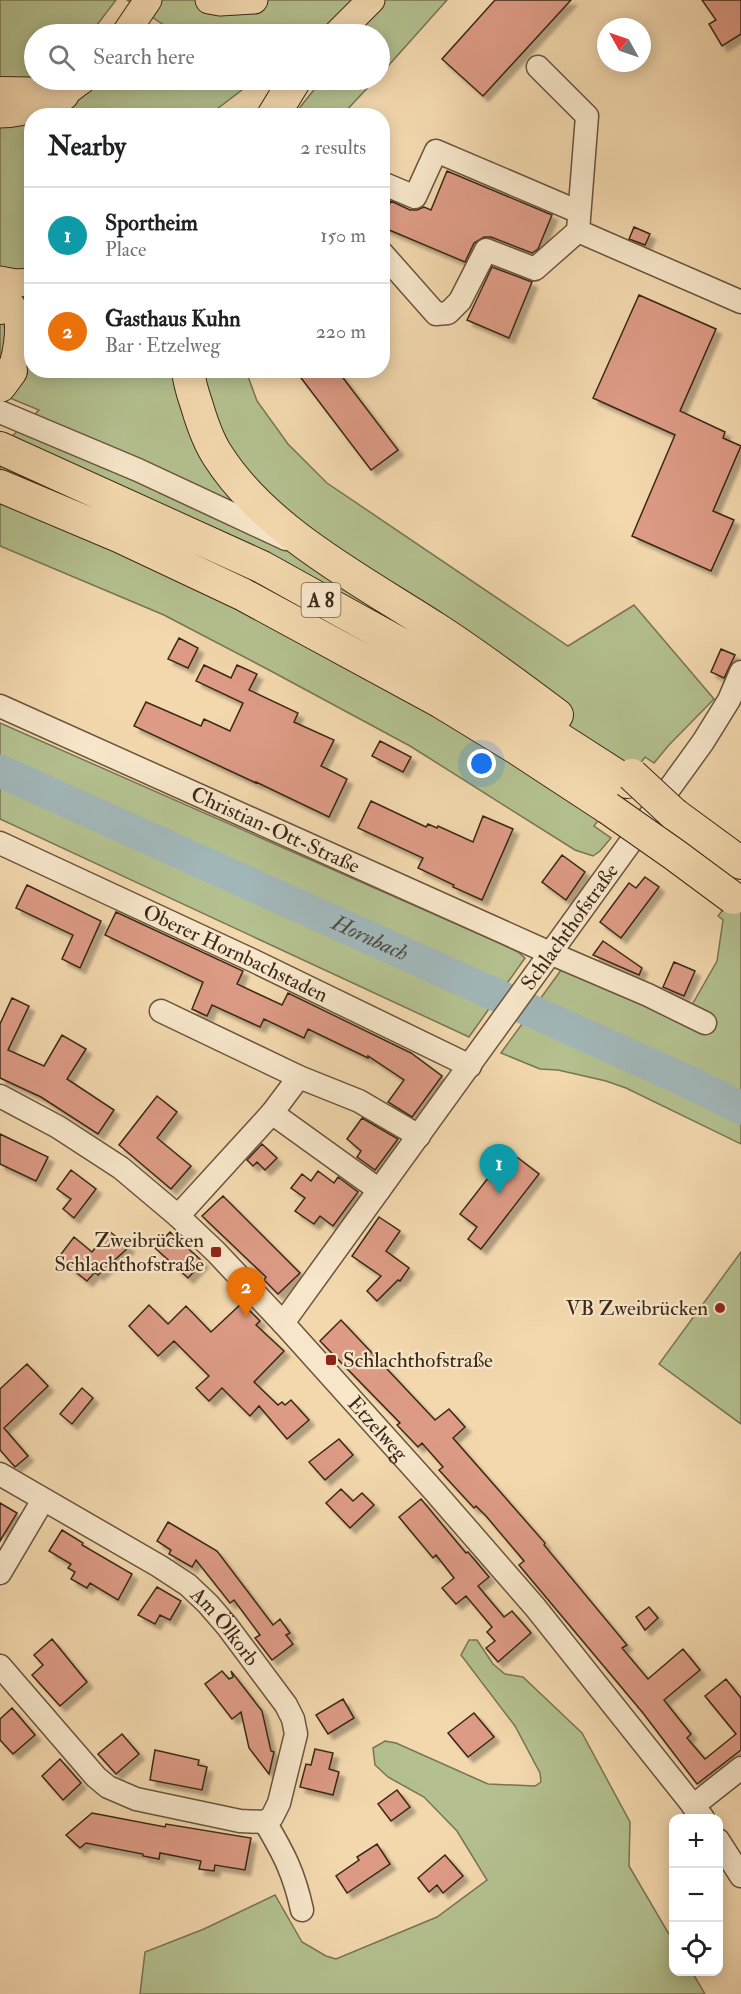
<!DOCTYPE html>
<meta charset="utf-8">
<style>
:root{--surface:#fff;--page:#f2f2f2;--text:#202124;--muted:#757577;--line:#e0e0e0;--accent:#8f2418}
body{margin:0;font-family:"IM FELL Double Pica",serif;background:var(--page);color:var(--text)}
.controls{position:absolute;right:18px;bottom:18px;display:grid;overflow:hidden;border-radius:12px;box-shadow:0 3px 15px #0003}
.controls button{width:54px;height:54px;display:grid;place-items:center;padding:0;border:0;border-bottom:2px solid var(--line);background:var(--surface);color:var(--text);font:30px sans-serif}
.compass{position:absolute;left:597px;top:18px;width:54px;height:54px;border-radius:50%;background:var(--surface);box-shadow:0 3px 15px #0003;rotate:310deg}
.you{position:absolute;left:482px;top:764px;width:21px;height:21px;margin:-15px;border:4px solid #fff;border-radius:50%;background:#1a73e8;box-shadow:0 0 0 9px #1a73e833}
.badge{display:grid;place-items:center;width:39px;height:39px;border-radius:50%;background:var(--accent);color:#fff;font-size:20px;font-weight:700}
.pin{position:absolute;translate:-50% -50px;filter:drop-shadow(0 2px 3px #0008)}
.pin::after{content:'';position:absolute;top:32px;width:21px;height:18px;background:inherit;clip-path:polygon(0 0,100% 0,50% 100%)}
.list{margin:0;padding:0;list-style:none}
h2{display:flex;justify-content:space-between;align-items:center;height:78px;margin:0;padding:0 24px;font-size:26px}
h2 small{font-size:20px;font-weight:400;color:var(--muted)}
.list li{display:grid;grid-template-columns:39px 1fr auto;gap:18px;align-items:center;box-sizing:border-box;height:96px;padding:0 24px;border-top:2px solid var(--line)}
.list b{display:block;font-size:22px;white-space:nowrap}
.list p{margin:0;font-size:20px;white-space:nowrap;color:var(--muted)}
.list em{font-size:20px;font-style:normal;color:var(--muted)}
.icon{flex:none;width:33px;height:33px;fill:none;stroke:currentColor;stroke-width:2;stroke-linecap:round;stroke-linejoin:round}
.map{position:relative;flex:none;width:741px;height:1994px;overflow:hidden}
.search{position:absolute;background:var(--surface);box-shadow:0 3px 15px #0003;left:24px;top:24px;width:366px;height:66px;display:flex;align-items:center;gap:15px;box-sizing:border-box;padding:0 21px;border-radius:33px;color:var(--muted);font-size:22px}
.panel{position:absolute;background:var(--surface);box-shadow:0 3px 15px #0003;left:24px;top:108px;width:366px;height:270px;border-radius:24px}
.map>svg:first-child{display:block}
.green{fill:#b4c08f;stroke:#787453;stroke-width:1.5}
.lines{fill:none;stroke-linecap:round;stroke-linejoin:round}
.river{stroke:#a1b6b7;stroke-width:33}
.building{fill:#dd9b85;stroke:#3b2817;stroke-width:1.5;filter:url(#shadow)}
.minor-casing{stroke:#69543d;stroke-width:25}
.major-casing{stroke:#3b2817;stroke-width:29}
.highway-casing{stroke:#3b2817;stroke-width:34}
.minor{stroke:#f7e6ca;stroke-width:22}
.major{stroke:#f3d8ae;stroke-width:27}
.highway{stroke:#f3d8ae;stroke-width:32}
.highway-bridge-casing{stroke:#3b2817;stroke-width:34;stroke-linecap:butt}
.highway-bridge{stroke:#f3d8ae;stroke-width:32}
.poi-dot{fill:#8f2418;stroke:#f7e6ca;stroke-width:2}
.labels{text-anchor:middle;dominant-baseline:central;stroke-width:4.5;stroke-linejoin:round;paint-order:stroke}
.shield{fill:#f7e6ca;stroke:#73614d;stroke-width:1.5}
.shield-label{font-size:20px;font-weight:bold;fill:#3b2817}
.street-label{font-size:21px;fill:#3b2817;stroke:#f7e6ca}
.poi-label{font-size:21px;fill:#3b2817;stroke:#f7e6ca;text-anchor:end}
.water-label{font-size:22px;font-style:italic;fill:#544c3f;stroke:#f7e6ca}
</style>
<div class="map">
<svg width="741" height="1994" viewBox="0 0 741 1994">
<defs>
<filter id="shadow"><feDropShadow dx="5.5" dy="5.5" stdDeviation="1.5" flood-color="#0004"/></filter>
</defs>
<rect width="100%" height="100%" fill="#f3d8ae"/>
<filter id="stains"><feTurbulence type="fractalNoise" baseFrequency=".00333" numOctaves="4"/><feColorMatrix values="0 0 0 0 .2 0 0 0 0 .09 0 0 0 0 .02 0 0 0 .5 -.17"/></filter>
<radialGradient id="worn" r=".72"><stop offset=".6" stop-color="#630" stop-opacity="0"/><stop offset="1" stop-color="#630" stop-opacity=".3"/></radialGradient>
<!-- green -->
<path class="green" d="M0,0H116L90,34H34V80H124L127,82L129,80H255L209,115L32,116V370L246,371L257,401L288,444L327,483L568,646L634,605L714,699L669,745L654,763L645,757L594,826L611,838L600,851L593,856L575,850L410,746L269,670L164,615L0,546V448L39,410L0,394Z
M127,0H447L380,75V34H177Z
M310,80H375L342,115L293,116L317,86Z
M0,723L495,941L518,952L525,958L469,1037L0,819Z
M741,888V1144L626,1088L606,1081L558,1070L540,1069L501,1053L564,966L685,1017L717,961L723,920L718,916Z
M741,1252V1424L659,1364Z
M469,1640H477L493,1664L505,1674L523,1677L582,1733L630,1822L629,1866L673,1941L674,1972H692L705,1994H140L145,1952L204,1929L275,1895L302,1942L326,1956L336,1959L437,1917L487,1880L457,1831L424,1797L388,1777L375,1765L373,1748L385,1741L396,1743L488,1784L535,1786L541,1782L540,1773L515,1726L461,1655Z"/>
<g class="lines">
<!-- river -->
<path class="river" id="s1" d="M0,771L691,1083L741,1108"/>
</g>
<!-- building -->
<path class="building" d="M495,0H571L483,96L442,59Z
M702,0H741V34L722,46L709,24L716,20Z
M447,171L552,215L538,249L532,253L491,237H484L474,243L465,262L382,227V221L391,201L410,210H417L424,207L431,210Z
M634,227L650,234L645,245L629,239Z
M492,267L532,282L509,338L467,320Z
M639,295L716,329L680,411L725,432L723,438L741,446L713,511L734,520L711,571L632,536L675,435L593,398Z
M295,370H337L398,450L371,470Z
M179,638L198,648L188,668L168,659Z
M721,649L735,655L724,678L711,672Z
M204,665L231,678L237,665L257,674L249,690L298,713L294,722L334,740L321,766L347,779L329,817L256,782V783L134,726L146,702L201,726L204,719L230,731L243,703L196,681Z
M380,741L411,757L403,772L372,756Z
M371,801L426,827L428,824L437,828L438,826L473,842L483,816L513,829L482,900L453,887L454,885L418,868L423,858L358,828Z
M562,855L585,872L566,900L542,882Z
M645,877L659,887L621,938L600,922L629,883L636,888Z
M27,885L101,921L80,968L62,959L73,935L16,908Z
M116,912L243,971L237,984L282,1005L288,993L411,1053L442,1076L412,1117L388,1102L404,1080L368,1056V1058L308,1029L304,1038L264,1019L260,1027L212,1005L207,1016L192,1009L203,982L105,935Z
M603,941L642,968L639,975L593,955Z
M674,962L695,971L684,996L663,987Z
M12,998L29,1006L8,1050L44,1066L62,1035L86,1049L67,1079L114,1110L98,1134L41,1097L0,1078V1024Z
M157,1096L177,1112L157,1138L191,1166L171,1189L119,1145Z
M362,1118L398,1139L375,1170L357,1157L361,1151L347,1139Z
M0,1134L48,1157L36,1181L0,1164Z
M262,1144L277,1158L265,1170L257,1162L253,1166L247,1160Z
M509,1151L539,1174L481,1249L468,1239L477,1227L460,1214Z
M71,1170L96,1189L74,1218L63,1209L71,1199L57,1189Z
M318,1171L334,1183L338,1177L358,1192L333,1226L320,1216L314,1224L295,1211L305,1198L291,1188L302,1174L311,1181Z
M223,1196L300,1273L278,1294L264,1280L266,1277L202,1216Z
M379,1217L400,1231L386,1251L409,1268L400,1281L398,1280L377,1301L367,1291L381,1276L352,1256Z
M109,1231L129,1247L98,1275L95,1272L87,1281L58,1258L74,1237L92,1252Z
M170,1232L203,1262L188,1278L155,1248Z
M242,1303L260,1321L256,1325L284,1351L254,1382L278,1405L282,1402L285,1405L291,1400L309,1420L287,1439L259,1406L250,1416L222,1388L209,1401L196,1388L209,1376L174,1341L158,1356L129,1326L149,1305L168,1324L186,1306L211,1332Z
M341,1320L435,1420L449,1409L465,1427L453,1438L545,1543L544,1545L627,1645L622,1648L648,1679L683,1649L700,1670L664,1700L691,1734L687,1738L705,1759L736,1734L705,1696L726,1679L741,1698V1750L697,1784L643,1713L519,1565L524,1561L486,1516L476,1506L474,1508L439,1470L443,1467L422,1443L418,1447L397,1425L400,1423L320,1341Z
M27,1364L48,1386L4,1428L28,1456L15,1467L0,1450V1389Z
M82,1388L93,1398L72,1424L60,1414Z
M339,1439L353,1455L325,1480L309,1462Z
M341,1489L353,1501L362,1493L374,1505L350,1528L326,1503Z
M421,1499L466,1553L468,1552L489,1577L478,1586L504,1617L512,1611L531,1633L498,1662L486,1648L495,1641L487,1632L492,1627L466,1596L456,1604L442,1588L454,1578L436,1555L433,1558L399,1517Z
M0,1503L17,1513L0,1541Z
M168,1522L217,1551L273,1625L280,1619L290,1633L286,1635L293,1644L272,1660L255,1638L260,1635L234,1600L230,1603L196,1560L192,1567L169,1554L171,1550L157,1541Z
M62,1530L83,1543L82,1545L132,1574L118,1600L90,1583L87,1588L71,1579L75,1572L68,1568L71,1564L49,1551Z
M157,1587L181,1601L170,1620L160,1615L155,1624L138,1615Z
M649,1607L658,1618L645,1630L636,1617Z
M52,1639L87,1682L60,1706L32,1675L43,1665L34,1655Z
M222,1671L229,1679L233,1677L231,1671L262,1711L271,1751L274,1752L269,1774L249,1748L241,1712L232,1719L205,1684Z
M343,1699L354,1718L328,1734L316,1715Z
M12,1708L35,1735L13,1754L0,1740V1719Z
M474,1713L494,1737L468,1757L448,1733Z
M122,1734L139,1754L116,1774L98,1754Z
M315,1749L333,1753L329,1769L339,1772L333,1795L300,1787L306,1764L311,1765Z
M155,1750L199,1760L198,1765L207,1767L202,1790L150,1780Z
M60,1759L81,1783L63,1800L42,1776Z
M397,1790L410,1807L391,1821L378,1804Z
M92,1813L165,1827L166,1824L251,1838L245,1870L215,1865L214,1871L199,1869L201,1861L160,1853L159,1859L143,1856V1854L86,1843L80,1848L66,1835Z
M377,1844L390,1864L347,1893L336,1876L359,1860L357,1857Z
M445,1855L463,1876L443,1893L437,1885L429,1892L418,1878Z"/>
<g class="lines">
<defs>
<g id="minor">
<path d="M538,67L587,116L578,231L741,302"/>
<path d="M382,183L415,197L436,151L579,212"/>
<path d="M382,253L436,314L448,313L460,301L486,250L535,269L578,231"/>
<path d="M0,412L138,470L286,539"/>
<path id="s2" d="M0,706L550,953L648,995L705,1023"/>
<path id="s3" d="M0,843L254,961L470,1066"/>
<path d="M161,1011L299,1077L359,1101L419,1136"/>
<path id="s4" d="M0,1096L58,1127L121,1168L178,1216L216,1252L283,1323L435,1492L535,1607L703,1818"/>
<path d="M272,1113L379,1190"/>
<path d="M178,1216L272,1113L299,1077"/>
<path id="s5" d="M283,1323L703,742L729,700L741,672"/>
<path id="s6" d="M0,1474L159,1566L188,1585L208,1604L227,1626L286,1705L293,1719L296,1734L279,1803L272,1817L265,1822L240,1821L136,1799L108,1787L96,1777L0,1666"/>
<path d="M0,1573L43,1500"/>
<path d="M693,1806L741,1768"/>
<path d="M265,1822C284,1854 294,1873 302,1910"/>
<path d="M718,1840L741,1876"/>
</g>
<path id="major" d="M209,0L220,2L254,0
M125,34L148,0
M337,34L371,0
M0,114C31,114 59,98 82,80
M0,280L16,283L32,282
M0,289C5,297 12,305 16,313C22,328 16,357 11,371"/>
<path id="highway" d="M0,93L63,94
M273,116L295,80
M0,308L4,298
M188,370C189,383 193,394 197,406C202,423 208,441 218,456C266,531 361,580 435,628C477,655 517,685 557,715
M0,386L11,371
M0,448L262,567L453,673L538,725L627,782
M0,486L121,537L242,594L441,702L518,749L608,808
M674,814L741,863"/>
</defs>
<!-- minor casing -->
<use href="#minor" class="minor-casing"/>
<!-- major casing -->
<use href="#major" class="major-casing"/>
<!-- highway casing -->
<use href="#highway" class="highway-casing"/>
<!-- minor -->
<use href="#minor" class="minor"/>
<!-- major -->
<use href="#major" class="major"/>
<!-- highway -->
<use href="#highway" class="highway"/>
<defs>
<path id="highway-bridge" d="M632,775L674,814
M608,808L675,855L733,898"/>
</defs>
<!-- highway-bridge casing -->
<use href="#highway-bridge" class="highway-bridge-casing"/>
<!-- highway-bridge -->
<use href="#highway-bridge" class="highway-bridge"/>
</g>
<!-- markers -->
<g class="poi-dot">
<rect x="210" y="1246" width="12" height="12" rx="3"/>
<circle cx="720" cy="1308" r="6"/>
<rect x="325" y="1354" width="12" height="12" rx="3"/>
</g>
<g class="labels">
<!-- shield labels -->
<rect class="shield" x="301.5" y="583" width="39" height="34" rx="4.5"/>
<g class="shield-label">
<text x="321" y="600">A 8</text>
</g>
<!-- street labels -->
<g class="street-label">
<text stroke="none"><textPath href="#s2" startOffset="302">Christian-Ott-Straße</textPath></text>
<text stroke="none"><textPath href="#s5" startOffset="489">Schlachthofstraße</textPath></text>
<text stroke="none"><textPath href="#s3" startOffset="260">Oberer Hornbachstaden</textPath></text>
<text stroke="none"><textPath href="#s4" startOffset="507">Etzelweg</textPath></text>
<text stroke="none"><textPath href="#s6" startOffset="274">Am Ölkorb</textPath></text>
</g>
<!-- poi labels -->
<g class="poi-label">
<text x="204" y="1240">Zweibrücken<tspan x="204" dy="24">Schlachthofstraße</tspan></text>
<text x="708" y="1308">VB Zweibrücken</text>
<text x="343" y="1360" text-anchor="start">Schlachthofstraße</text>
</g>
<!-- water labels -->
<g class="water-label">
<text stroke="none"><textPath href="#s1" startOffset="406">Hornbach</textPath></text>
</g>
</g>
<rect width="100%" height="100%" filter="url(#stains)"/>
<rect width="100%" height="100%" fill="url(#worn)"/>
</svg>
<div class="controls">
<button>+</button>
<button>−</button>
<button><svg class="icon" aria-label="locate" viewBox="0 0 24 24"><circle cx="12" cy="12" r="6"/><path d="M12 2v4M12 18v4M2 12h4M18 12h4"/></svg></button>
</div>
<svg class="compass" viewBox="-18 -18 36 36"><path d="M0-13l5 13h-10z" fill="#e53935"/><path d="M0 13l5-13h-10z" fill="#757577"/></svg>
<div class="you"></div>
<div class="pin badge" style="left:499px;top:1194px;background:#0f9aa8">1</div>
<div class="pin badge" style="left:246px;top:1317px;background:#e8710a">2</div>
<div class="search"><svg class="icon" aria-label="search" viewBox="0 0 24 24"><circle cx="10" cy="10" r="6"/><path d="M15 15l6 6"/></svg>Search here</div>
<section class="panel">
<h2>Nearby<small>2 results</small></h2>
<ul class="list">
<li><span class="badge" style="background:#0f9aa8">1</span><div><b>Sportheim</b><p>Place</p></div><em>150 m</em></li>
<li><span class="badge" style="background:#e8710a">2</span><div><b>Gasthaus Kuhn</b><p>Bar · Etzelweg</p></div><em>220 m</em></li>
</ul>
</section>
</div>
